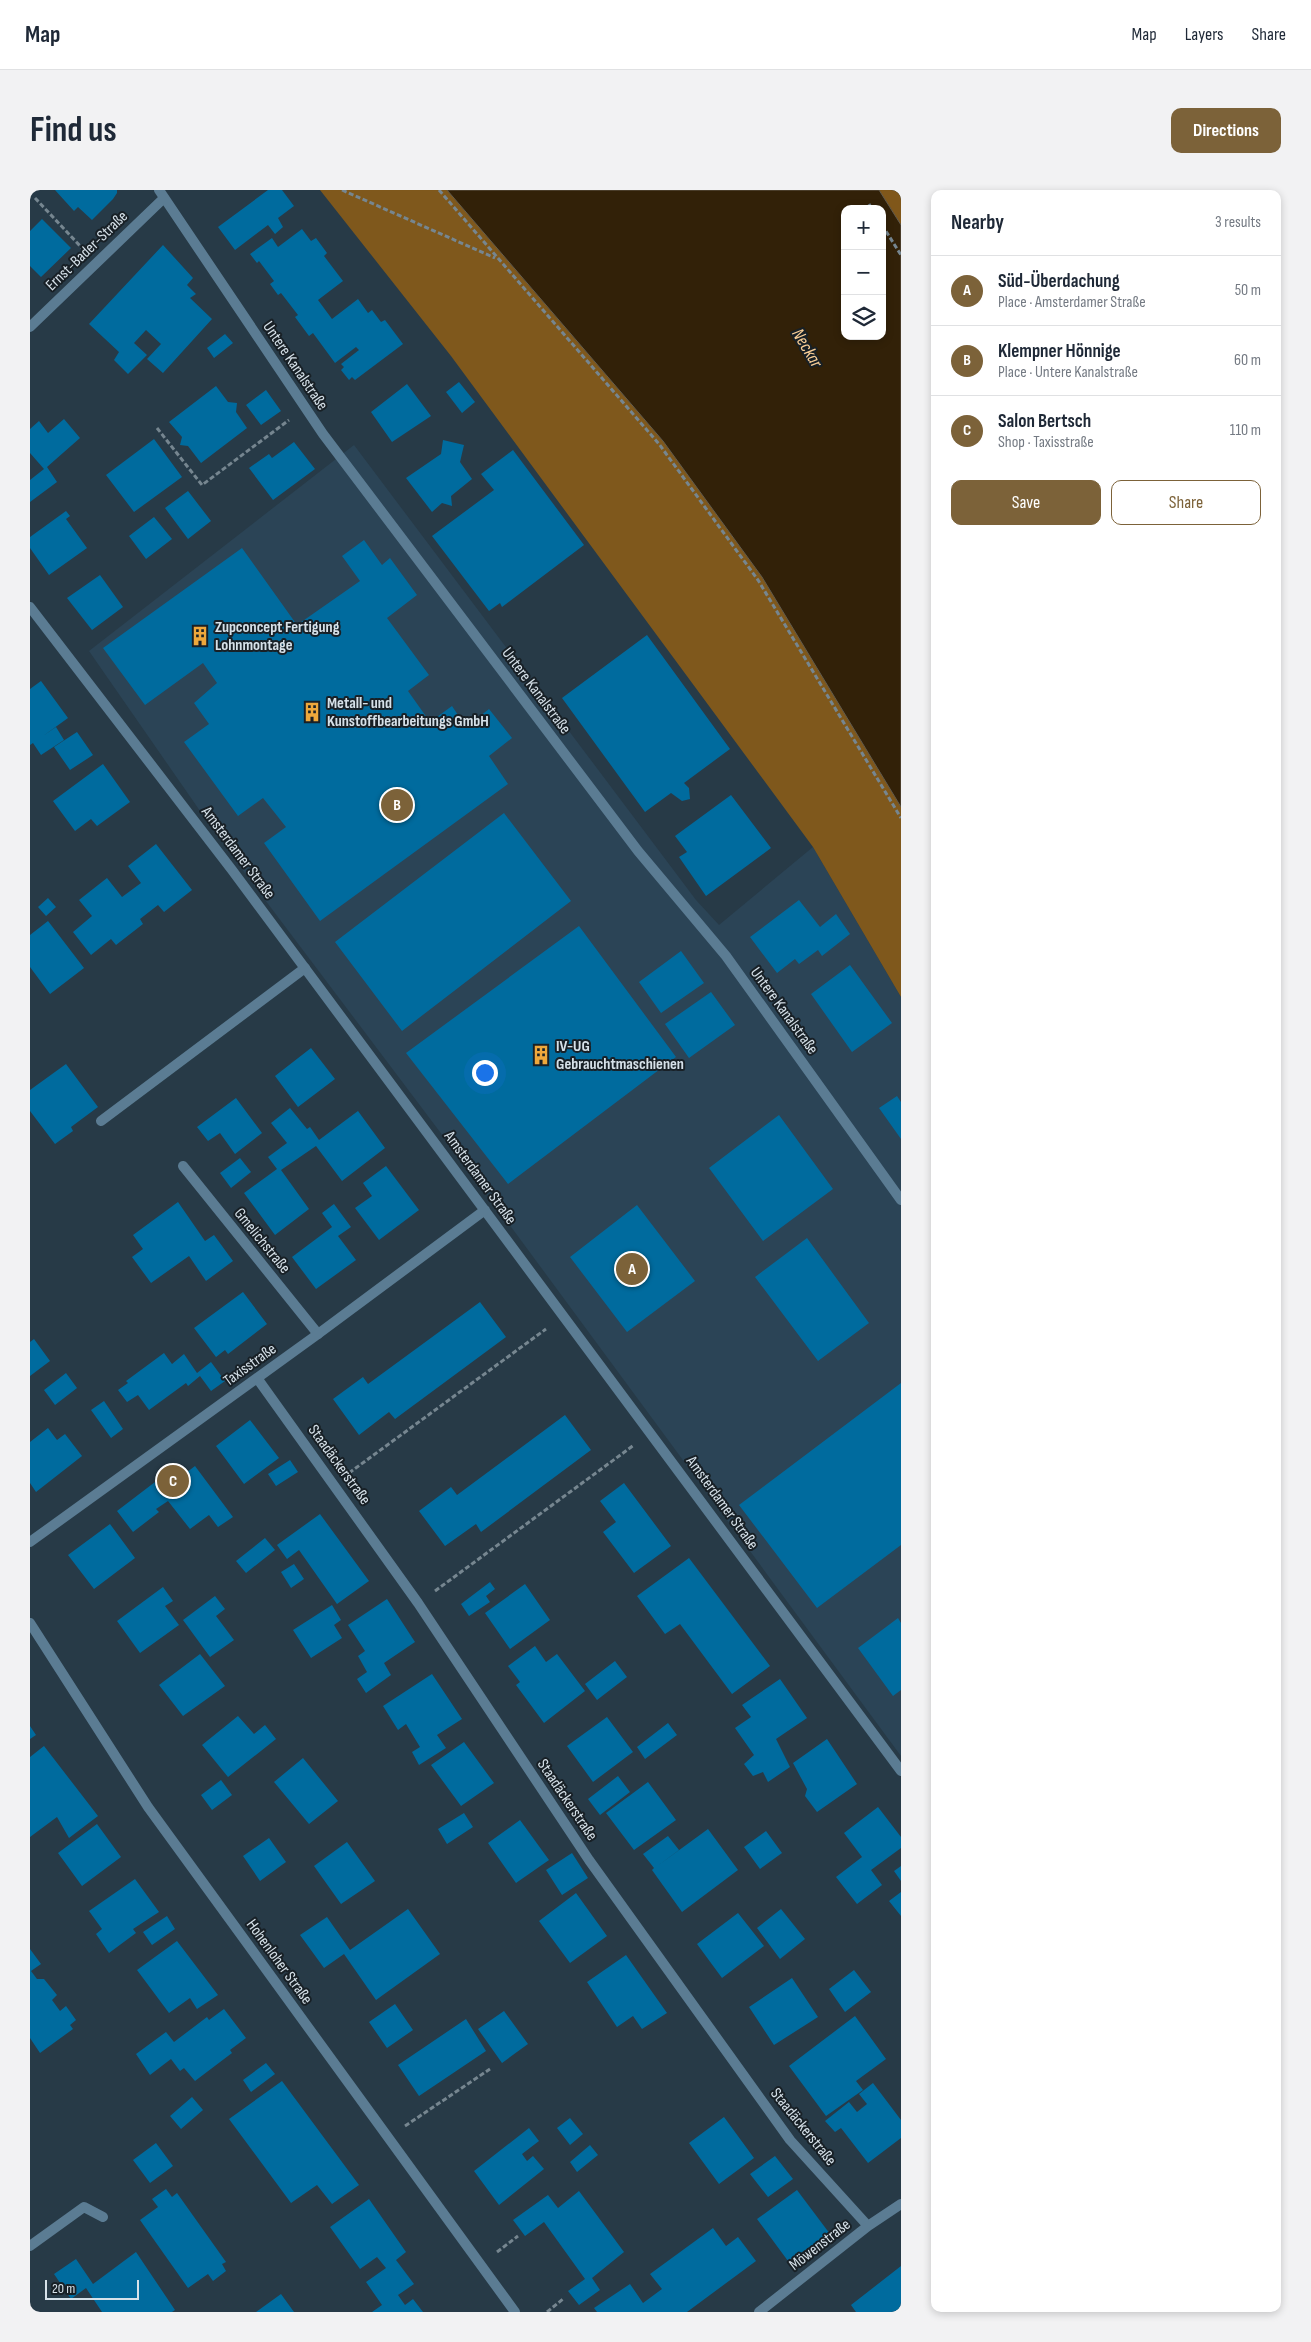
<!DOCTYPE html>
<meta charset="utf-8">
<style>
:root{--surface:#fff;--page:#f2f2f3;--text:#1f2937;--muted:#747a83;--line:#e0e1e3;--accent:#7c6239}
body{margin:0;font-family:"Sofia Sans Condensed",sans-serif;background:var(--page);color:var(--text)}
.controls{position:absolute;right:15px;top:15px;display:grid;overflow:hidden;border-radius:10px;box-shadow:0 2px 8px #0003}
.controls button{width:45px;height:45px;display:grid;place-items:center;padding:0;border:0;border-bottom:1px solid var(--line);background:var(--surface);color:var(--text);font:25px sans-serif}
.scale{position:absolute;left:15px;bottom:12px;width:94px;box-sizing:border-box;padding-left:5px;border:2px solid #d6e1e9;border-top:0;font-size:14px;line-height:18px;white-space:nowrap;color:#d6e1e9;-webkit-text-stroke:4px #182026;paint-order:stroke}
.you{position:absolute;left:454px;top:882px;width:18px;height:18px;margin:-12px;border:4px solid #fff;border-radius:50%;background:#1a73e8;box-shadow:0 0 0 8px #1a73e833}
.badge{display:grid;place-items:center;width:32px;height:32px;border-radius:50%;background:var(--accent);color:#fff;font-size:16px;font-weight:700}
.pin{position:absolute;translate:-50% -50%;border:2px solid #fff;box-shadow:0 1px 5px #0006}
.list{margin:0;padding:0;list-style:none}
h2{display:flex;justify-content:space-between;align-items:center;height:65px;margin:0;padding:0 20px;font-size:21px}
h2 small{font-size:16px;font-weight:400;color:var(--muted)}
.list li{display:grid;grid-template-columns:32px 1fr auto;gap:15px;align-items:center;box-sizing:border-box;height:70px;padding:0 20px;border-top:1px solid var(--line)}
.list b{display:block;font-size:19px;white-space:nowrap}
.list p{margin:0;font-size:16px;white-space:nowrap;color:var(--muted)}
.list em{font-size:16px;font-style:normal;color:var(--muted)}
.actions{display:flex;gap:10px;padding:15px 20px}
.actions a{flex:1;padding:11px 0;border:1px solid var(--accent);border-radius:10px;text-align:center;font-size:18px;color:var(--accent)}
.actions .main{background:var(--accent);color:#fff}
.icon{flex:none;width:28px;height:28px;fill:none;stroke:currentColor;stroke-width:2;stroke-linecap:round;stroke-linejoin:round}
.map{position:relative;flex:none;width:871px;height:2122px;overflow:hidden;border-radius:10px}
header{display:flex;align-items:center;gap:30px;box-sizing:border-box;height:70px;padding:0 25px;background:var(--surface);border-bottom:1px solid var(--line)}
header strong{font-size:24px}
nav{display:flex;gap:28px;margin-inline-start:auto;font-size:18px}
.intro{display:flex;align-items:center;justify-content:space-between;box-sizing:border-box;height:120px;padding:0 30px}
h1{margin:0;font-size:35px}
.button{padding:12px 22px;border-radius:10px;background:var(--accent);color:#fff;font-size:18px;font-weight:700}
main{display:flex;gap:30px;padding:0 30px}
aside{flex:1;background:var(--surface);border-radius:10px;box-shadow:0 2px 8px #0003}
.map>svg:first-child{display:block}
.built{fill:#2b4456}
.green{fill:#7f581c}
.forest{fill:#80571a}
.water{fill:#322108;stroke:#635b4c;fill-rule:evenodd}
.building{fill:#006b9e}
.lines{fill:none;stroke-linecap:round;stroke-linejoin:round}
.path{stroke:#768690;stroke-width:3;stroke-dasharray:5 2.5;stroke-linecap:butt}
.service{stroke:#5b7c93;stroke-width:10}
.minor{stroke:#5b7c93;stroke-width:10}
.tertiary{stroke:#5b7c93;stroke-width:10}
.labels{text-anchor:middle;dominant-baseline:central;stroke-width:4;stroke-linejoin:round;paint-order:stroke}
.street-label{font-size:16px;fill:#d6e1e9;stroke:#182026}
.poi-label{font-size:16px;font-weight:bold;fill:#d6e1e9;stroke:#182026;text-anchor:start}
.water-label{font-size:18px;font-style:italic;fill:#f8cd95;stroke:#182026}
</style>
<header>
<strong>Map</strong>
<nav><a>Map</a><a>Layers</a><a>Share</a></nav>
</header>
<div class="intro"><h1>Find us</h1><a class="button">Directions</a></div>
<main>
<div class="map">
<svg width="871" height="2122" viewBox="0 0 871 2122">
<rect width="100%" height="100%" fill="#273a47"/>
<!-- built -->
<path class="built" d="M324,255L666,710L689,735L783,657L871,807V1566L462,1011L193,654L59,461Z"/>
<!-- green -->
<path class="green" d="M290,0H417L633,251L732,387L871,617V807L783,657L421,166Z"/>
<!-- forest -->
<path class="forest" d="M849,0H871V35Z"/>
<!-- water -->
<path class="water" d="M417,0H849L871,35V617L732,387L633,251ZM815,19H852V146H815Z"/>
<!-- building -->
<path class="building" d="M25,0H87V3L83,9L62,30L48,17L44,21Z
M238,0H252L264,16L248,28L253,37L245,44L238,35L205,60L188,37Z
M12,29L41,58L11,87L0,76V41Z
M272,39L281,51L286,48L297,63L294,66L313,91L288,110L302,129L328,109L338,123L342,120L351,132L355,130L373,154L325,190L322,187L319,190L311,180L314,177L311,174L329,160L326,157L305,173L283,143L279,146L265,127L268,125L251,103L248,105L240,94L244,91L229,71L227,73L220,64L242,48L248,57Z
M133,55L163,88L157,95L166,104L160,108L182,129L133,183L117,169L131,154L116,140L104,153L117,165L98,184L84,170L89,162L59,134Z
M195,144L203,153L184,168L177,158Z
M429,192L445,212L432,223L416,202Z
M377,194L401,226L362,252L341,222Z
M186,196L198,212L207,213L206,222L217,238L171,273L158,256L150,255L152,247L139,232Z
M236,200L251,221L231,235L216,215Z
M34,229L50,248L17,277L27,292L0,312V290L14,279L0,263V239L9,231L18,243Z
M124,249L152,287L104,322L76,285Z
M413,250L434,255L430,272L442,289L421,306L422,316L412,313L402,322L376,288L411,264Z
M264,252L285,279L243,310L219,278L239,264L242,268Z
M483,260L554,355L472,417L470,413L459,421L402,346L464,300L451,284Z
M158,301L181,331L158,349L135,318Z
M36,321L40,326L36,329L57,358L19,385L0,358V347Z
M124,327L142,349L116,369L99,346Z
M334,350L352,375L360,368L387,405L357,428L399,485L378,501L400,532L422,516L436,537L459,519L482,548L459,566L478,594L290,731L234,653L256,637L233,608L208,626L154,552L179,534L164,513L187,493L173,473L115,515L73,458L212,358L267,435L330,391L312,366Z
M70,385L93,417L62,440L37,408Z
M617,445L700,559L654,593L659,598L660,609L652,611L641,603L615,622L532,508Z
M11,491L38,528L13,546L26,537L34,550L11,565L3,553L0,555V499Z
M47,542L63,565L40,580L24,557Z
M73,574L100,612L67,636L61,629L45,641L23,611Z
M701,605L741,658L676,706L649,667L657,662L645,646Z
M474,623L541,711L372,841L305,752Z
M126,654L162,700L134,722L128,715L110,729L113,734L86,755L81,749L61,765L43,742L62,726L49,710L77,688L92,707L111,693L98,676Z
M18,708L26,717L16,726L8,717Z
M769,710L790,737L806,724L820,744L792,766L788,760L769,774L765,769L747,783L720,747Z
M18,731L54,778L20,804L0,777V745Z
M549,736L646,867L478,994L376,863Z
M651,761L674,793L631,823L609,792Z
M820,775L862,833L822,862L781,804Z
M681,802L705,835L659,868L635,834Z
M281,858L305,889L268,917L245,886Z
M36,874L68,917L41,937L43,941L25,954L0,921V900Z
M867,906L871,912V949L849,918Z
M206,908L232,943L205,964L190,943L178,951L167,937Z
M260,918L277,939L280,937L289,950L328,921L355,958L312,991L286,956L251,980L279,1019L245,1045L214,1003L247,979L238,967L257,953L241,933Z
M749,925L803,999L733,1051L679,978Z
M210,968L221,982L201,998L190,983Z
M356,976L389,1020L349,1050L325,1018L342,1006L333,993Z
M148,1012L175,1051L184,1045L203,1071L176,1091L159,1066L121,1093L102,1067L113,1059L103,1045Z
M304,1014L321,1037L308,1046L326,1070L286,1099L262,1067L302,1037L292,1023Z
M607,1015L665,1091L597,1142L540,1067Z
M777,1048L839,1133L788,1171L725,1087Z
M213,1102L237,1134L198,1164L195,1160L186,1167L164,1138Z
M450,1112L476,1147L365,1229L359,1222L329,1245L303,1209L333,1187L338,1194Z
M4,1149L20,1171L0,1186V1152Z
M134,1163L142,1174L154,1164L167,1183L181,1172L195,1191L181,1201L170,1186L158,1196L156,1193L119,1220L108,1205L97,1212L88,1200L98,1193L96,1191Z
M36,1183L47,1198L25,1215L14,1200Z
M871,1193V1355L787,1418L709,1315Z
M74,1211L93,1239L81,1248L61,1220Z
M535,1225L561,1260L451,1342L446,1334L415,1356L389,1321L421,1297L427,1305Z
M220,1230L249,1268L214,1294L186,1256Z
M18,1238L27,1250L35,1244L52,1266L6,1302L0,1293V1252Z
M260,1270L268,1282L246,1296L238,1284Z
M165,1276L203,1327L188,1337L179,1325L160,1339L138,1311L126,1319L129,1322L103,1342L87,1321L125,1292L132,1301Z
M594,1293L641,1356L604,1383L573,1342L586,1332L570,1311Z
M290,1324L339,1391L307,1414L269,1360L257,1369L247,1355Z
M80,1334L105,1368L64,1399L38,1365Z
M235,1348L245,1360L216,1383L206,1371Z
M659,1368L740,1476L702,1504L650,1434L635,1444L607,1406Z
M264,1374L274,1389L261,1398L251,1382Z
M460,1392L465,1399L456,1406L460,1412L439,1426L431,1414Z
M495,1394L520,1430L480,1459L455,1423Z
M133,1397L143,1411L135,1416L149,1435L110,1463L87,1431Z
M185,1406L195,1419L186,1426L204,1450L180,1467L153,1430Z
M357,1409L385,1452L354,1473L361,1485L336,1503L327,1489L337,1482L328,1466L335,1461L318,1435Z
M302,1415L311,1430L304,1435L312,1448L281,1468L263,1440Z
M868,1428L871,1433V1500L863,1506L828,1458Z
M505,1456L516,1472L527,1464L555,1501L514,1533L486,1495L490,1492L478,1476Z
M170,1464L195,1496L153,1526L129,1495Z
M585,1471L597,1487L567,1510L555,1494Z
M402,1484L432,1529L407,1545L416,1558L389,1575L382,1562L390,1557L376,1534L368,1540L353,1516Z
M750,1489L777,1528L746,1549L760,1577L738,1592L733,1582L723,1586L714,1574L724,1565L705,1538L721,1527L712,1515Z
M208,1526L224,1544L235,1535L246,1549L198,1587L172,1555Z
M577,1527L603,1562L563,1592L537,1556Z
M638,1533L647,1545L615,1569L607,1557Z
M0,1536L6,1545L0,1549Z
M797,1549L827,1594L787,1622L775,1606L777,1599L763,1573Z
M434,1552L464,1593L431,1616L401,1575Z
M14,1556L68,1626L39,1648L27,1627L0,1647V1567Z
M273,1568L308,1611L279,1634L244,1592Z
M588,1586L600,1602L570,1625L558,1609Z
M191,1590L202,1605L182,1620L171,1605Z
M618,1592L646,1630L604,1660L576,1623Z
M848,1617L871,1647V1658L841,1680L852,1695L827,1714L806,1687L832,1667L814,1643Z
M434,1623L443,1637L417,1654L408,1639Z
M490,1630L519,1670L486,1693L458,1653Z
M67,1634L91,1667L52,1696L28,1663Z
M678,1639L708,1680L652,1722L622,1680L624,1678L613,1664L638,1646L649,1660L626,1677Z
M736,1641L752,1663L730,1679L714,1657Z
M239,1648L256,1672L230,1691L213,1666Z
M317,1652L345,1691L311,1714L284,1676Z
M542,1663L558,1688L532,1705L516,1680Z
M871,1676V1691L864,1681Z
M105,1689L129,1722L103,1739L106,1743L79,1763L66,1744L72,1739L59,1721Z
M871,1702V1726L859,1711Z
M546,1703L577,1746L540,1773L509,1731Z
M378,1719L410,1764L346,1810L314,1764L294,1778L270,1745L297,1727L320,1760Z
M751,1719L775,1749L750,1769L727,1738Z
M708,1723L734,1756L692,1788L667,1754Z
M137,1726L145,1739L122,1755L113,1742Z
M147,1751L188,1805L167,1819L160,1808L139,1823L107,1780Z
M0,1759L11,1774L1,1781L7,1789H14L27,1805L22,1810L30,1821L36,1816L46,1830L40,1835L43,1839L10,1863L0,1848Z
M596,1765L637,1823L612,1839L603,1826L587,1837L557,1792Z
M824,1780L841,1802L815,1822L799,1799Z
M762,1788L788,1827L744,1855L719,1817Z
M365,1814L383,1840L357,1858L339,1832Z
M194,1819L216,1848L200,1860L202,1863L165,1891L154,1878L150,1881L141,1869L120,1885L106,1864L136,1842L144,1852L177,1827L179,1830Z
M474,1821L498,1854L472,1873L448,1839Z
M825,1826L856,1869L826,1891L833,1900L796,1926L759,1876Z
M436,1829L456,1861L389,1906L368,1875Z
M236,1873L245,1884L221,1902L213,1890Z
M252,1891L329,1995L302,2014L287,1995L261,2013L199,1929Z
M843,1893L871,1930V1948L838,1973L811,1938L805,1942L795,1931L819,1912L827,1922L837,1914L829,1904Z
M162,1907L173,1920L151,1939L140,1926Z
M694,1927L724,1968L689,1994L659,1953Z
M540,1928L553,1944L540,1955L527,1938Z
M499,1938L509,1951L492,1964L497,1971L503,1966L514,1979L469,2015L444,1981Z
M126,1953L143,1976L120,1993L103,1970Z
M560,1955L568,1965L547,1982L540,1972Z
M745,1966L763,1989L738,2007L720,1984Z
M136,1999L142,2007L147,2003L196,2072L192,2074L196,2081L183,2091L178,2084L158,2098L110,2030L128,2017L122,2009Z
M767,2000L800,2044L758,2071L727,2029Z
M549,2001L594,2062L562,2088L570,2100L549,2115L538,2101L555,2089L514,2032L495,2046L483,2030L518,2005L528,2018Z
M339,2009L376,2062L366,2070L384,2094L368,2105L375,2115L383,2109L393,2122H342L352,2115L336,2092L356,2078L347,2067L330,2079L300,2037Z
M683,2038L696,2056L708,2047L726,2071L657,2122H567L564,2118L600,2094L613,2113L632,2099L620,2084Z
M106,2062L145,2120L142,2122H72L56,2098L41,2109L24,2084L46,2069L63,2094Z
M871,2076V2122H826L821,2115Z
M251,2104L264,2122H226Z"/>
<g class="lines">
<!-- path -->
<path class="path" d="M312,0L465,68
M409,0L629,254L728,390L871,628
M5,8L52,58
M839,14L842,19
M852,35L871,65
M127,238L172,295L259,230
M319,1283L516,1139
M405,1401L604,1255
M375,1936L460,1879
M467,2062L488,2046
M517,2122L533,2109"/>
<!-- service -->
<path class="service" d="M71,931L275,778
M153,976L288,1144
M0,2056L54,2017L73,2027"/>
<!-- minor -->
<path class="minor" d="M129,0L293,244L608,661L696,766L871,1010
M0,137L134,8
M0,417L202,680L871,1581
M227,1188L388,1413L559,1670L760,1950L838,2036
M0,1352L288,1144L455,1020
M729,2122L838,2036L871,2014"/>
<!-- tertiary -->
<path class="tertiary" d="M0,1433L118,1617L485,2122"/>
</g>
<!-- icons -->
<defs>
<symbol id="building-bare" viewBox="-9 -9 18 18"><path d="M-4-6H4V6H1V3H-1V6H-4ZM-2.5-4.3h1.7v1.8h-1.7ZM.8-4.3h1.7v1.8H.8ZM-2.5-1h1.7V.8h-1.7ZM.8-1h1.7V.8H.8Z" fill="#eea83c" stroke="#182026" stroke-width="2.5" paint-order="stroke"/></symbol>
</defs>
<g fill-rule="evenodd">
<use href="#building-bare" x="156" y="432" width="28" height="28"/>
<use href="#building-bare" x="268" y="508" width="28" height="28"/>
<use href="#building-bare" x="497" y="851" width="28" height="28"/>
</g>
<g class="labels">
<!-- street labels -->
<g class="street-label">
<text transform="translate(57 61) rotate(-44)">Ernst-Bader-Straße</text>
<text transform="translate(265 176) rotate(56)">Untere Kanalstraße</text>
<text transform="translate(506 501) rotate(53)">Untere Kanalstraße</text>
<text transform="translate(208 663) rotate(53)">Amsterdamer Straße</text>
<text transform="translate(754 821) rotate(54)">Untere Kanalstraße</text>
<text transform="translate(450 988) rotate(54)">Amsterdamer Straße</text>
<text transform="translate(232 1051) rotate(51)">Gmelichstraße</text>
<text transform="translate(220 1175) rotate(-36)">Taxisstraße</text>
<text transform="translate(309 1275) rotate(54)">Staadäckerstraße</text>
<text transform="translate(692 1313) rotate(54)">Amsterdamer Straße</text>
<text transform="translate(537 1610) rotate(56)">Staadäckerstraße</text>
<text transform="translate(249 1772) rotate(54)">Hohenloher Straße</text>
<text transform="translate(773 1937) rotate(51)">Staadäckerstraße</text>
<text transform="translate(790 2055) rotate(-38)">Möwenstraße</text>
</g>
<!-- poi labels -->
<g class="poi-label">
<text x="185" y="437">Zupconcept Fertigung<tspan x="185" dy="18">Lohnmontage</tspan></text>
<text x="297" y="513">Metall- und<tspan x="297" dy="18">Kunstoffbearbeitungs GmbH</tspan></text>
<text x="526" y="856">IV-UG<tspan x="526" dy="18">Gebrauchtmaschienen</tspan></text>
</g>
<!-- water labels -->
<g class="water-label">
<text transform="translate(777 158) rotate(59)">Neckar</text>
</g>
</g>
</svg>
<div class="controls">
<button>+</button>
<button>−</button>
<button><svg class="icon" aria-label="layers" viewBox="0 0 24 24"><path d="M12 4l9 5-9 5-9-5zM3 14l9 5 9-5"/></svg></button>
</div>
<div class="scale">20 m</div>
<div class="you"></div>
<div class="pin badge" style="left:602px;top:1079px">A</div>
<div class="pin badge" style="left:367px;top:615px">B</div>
<div class="pin badge" style="left:143px;top:1291px">C</div>
</div>
<aside>
<h2>Nearby<small>3 results</small></h2>
<ul class="list">
<li><span class="badge">A</span><div><b>Süd-Überdachung</b><p>Place · Amsterdamer Straße</p></div><em>50 m</em></li>
<li><span class="badge">B</span><div><b>Klempner Hönnige</b><p>Place · Untere Kanalstraße</p></div><em>60 m</em></li>
<li><span class="badge">C</span><div><b>Salon Bertsch</b><p>Shop · Taxisstraße</p></div><em>110 m</em></li>
</ul>
<div class="actions"><a class="main">Save</a><a>Share</a></div>
</aside>
</main>
